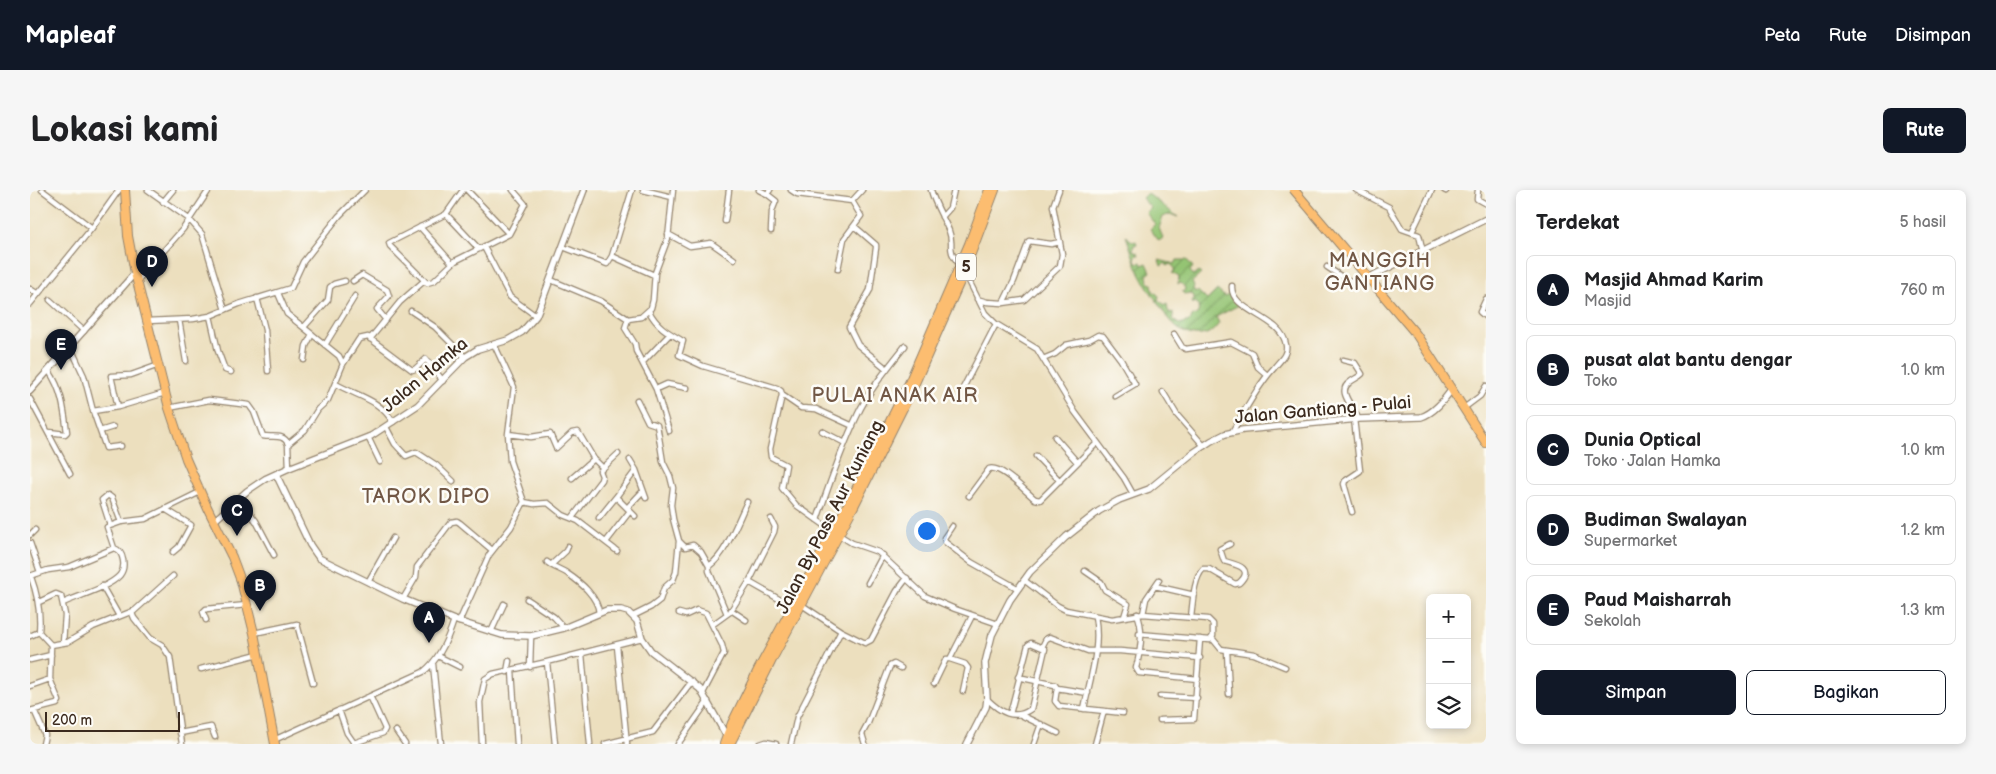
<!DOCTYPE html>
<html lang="id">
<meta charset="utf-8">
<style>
:root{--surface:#fff;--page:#f6f6f6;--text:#202124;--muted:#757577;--line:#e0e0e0;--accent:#111827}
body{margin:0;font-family:"Balsamiq Sans",sans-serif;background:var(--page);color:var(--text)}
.controls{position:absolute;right:15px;bottom:15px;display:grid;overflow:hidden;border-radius:8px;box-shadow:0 2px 8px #0003}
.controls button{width:45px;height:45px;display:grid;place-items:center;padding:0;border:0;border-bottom:1px solid var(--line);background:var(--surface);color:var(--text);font:25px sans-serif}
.scale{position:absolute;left:15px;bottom:12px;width:135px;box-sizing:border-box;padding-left:5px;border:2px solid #3b2a1e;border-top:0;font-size:14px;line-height:18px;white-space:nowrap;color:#3b2a1e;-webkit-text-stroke:4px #fdfcf7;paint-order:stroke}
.you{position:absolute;left:896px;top:340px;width:18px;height:18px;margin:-12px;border:4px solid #fff;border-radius:50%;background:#1a73e8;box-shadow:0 0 0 8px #1a73e833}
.badge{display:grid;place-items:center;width:32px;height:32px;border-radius:50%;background:var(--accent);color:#fff;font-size:16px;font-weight:700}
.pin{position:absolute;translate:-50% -41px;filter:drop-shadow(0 1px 2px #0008)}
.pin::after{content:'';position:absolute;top:26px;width:18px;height:15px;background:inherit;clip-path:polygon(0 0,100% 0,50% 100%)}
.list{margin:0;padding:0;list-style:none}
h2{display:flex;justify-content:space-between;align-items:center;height:65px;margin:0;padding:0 20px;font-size:21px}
h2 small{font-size:16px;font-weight:400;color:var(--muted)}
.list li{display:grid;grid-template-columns:32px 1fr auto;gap:15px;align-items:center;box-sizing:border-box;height:70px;margin:0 10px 10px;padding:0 10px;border:1px solid var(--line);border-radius:8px}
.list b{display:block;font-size:19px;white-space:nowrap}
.list p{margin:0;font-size:16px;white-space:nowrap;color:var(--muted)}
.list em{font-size:16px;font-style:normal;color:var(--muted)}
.actions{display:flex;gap:10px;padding:15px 20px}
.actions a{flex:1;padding:11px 0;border:1px solid var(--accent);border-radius:8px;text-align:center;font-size:18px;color:var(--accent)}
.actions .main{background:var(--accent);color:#fff}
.icon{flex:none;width:28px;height:28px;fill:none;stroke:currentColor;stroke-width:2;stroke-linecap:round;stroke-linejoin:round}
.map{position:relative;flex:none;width:1456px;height:554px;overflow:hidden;border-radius:8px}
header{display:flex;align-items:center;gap:30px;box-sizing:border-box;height:70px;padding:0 25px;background:var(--accent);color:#fff}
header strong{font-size:24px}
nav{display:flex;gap:28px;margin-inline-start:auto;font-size:18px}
.intro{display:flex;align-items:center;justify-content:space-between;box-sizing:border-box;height:120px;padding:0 30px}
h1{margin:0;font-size:35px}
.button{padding:12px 22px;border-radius:8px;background:var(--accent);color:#fff;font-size:18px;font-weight:700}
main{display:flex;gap:30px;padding:0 30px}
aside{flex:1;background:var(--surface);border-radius:8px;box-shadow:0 2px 8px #0003}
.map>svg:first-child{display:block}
.green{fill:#94c473;stroke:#687748}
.garden{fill:url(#garden-furrows);stroke:#687748}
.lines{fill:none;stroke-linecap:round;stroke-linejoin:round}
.minor-casing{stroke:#94846e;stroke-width:7}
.tertiary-casing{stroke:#94846e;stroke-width:8}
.trunk-casing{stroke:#94846e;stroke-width:10}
.minor{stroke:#fff;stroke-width:4.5}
.tertiary{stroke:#fff;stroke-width:5.5}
.trunk{stroke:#fcbd6f;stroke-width:8}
.labels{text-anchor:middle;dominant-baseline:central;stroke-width:5;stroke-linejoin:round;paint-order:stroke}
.shield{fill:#fdfcf7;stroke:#75695f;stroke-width:1}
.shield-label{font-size:16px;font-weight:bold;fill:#3b2a1e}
.street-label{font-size:18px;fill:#3b2a1e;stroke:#fdfcf7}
.quarter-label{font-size:20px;letter-spacing:1px;fill:#715745;stroke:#fdfcf7}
</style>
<header>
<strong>Mapleaf</strong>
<nav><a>Peta</a><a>Rute</a><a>Disimpan</a></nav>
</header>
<div class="intro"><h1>Lokasi kami</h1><a class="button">Rute</a></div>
<main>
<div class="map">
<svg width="1456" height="554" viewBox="0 0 1456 554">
<defs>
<pattern id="garden-furrows" width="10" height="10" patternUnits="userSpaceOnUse" patternTransform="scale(1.25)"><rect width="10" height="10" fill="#94c473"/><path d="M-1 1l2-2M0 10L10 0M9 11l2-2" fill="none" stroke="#7a9f5e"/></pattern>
</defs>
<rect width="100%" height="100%" fill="#fdfcf7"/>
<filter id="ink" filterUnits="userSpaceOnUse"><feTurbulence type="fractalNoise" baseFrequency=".02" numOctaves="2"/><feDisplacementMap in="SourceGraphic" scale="10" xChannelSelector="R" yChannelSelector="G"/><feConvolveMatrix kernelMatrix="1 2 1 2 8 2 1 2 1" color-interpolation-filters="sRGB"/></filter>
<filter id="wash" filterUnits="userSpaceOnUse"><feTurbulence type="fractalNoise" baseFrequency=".0096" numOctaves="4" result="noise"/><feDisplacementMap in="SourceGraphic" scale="20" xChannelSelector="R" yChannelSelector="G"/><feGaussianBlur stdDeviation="1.12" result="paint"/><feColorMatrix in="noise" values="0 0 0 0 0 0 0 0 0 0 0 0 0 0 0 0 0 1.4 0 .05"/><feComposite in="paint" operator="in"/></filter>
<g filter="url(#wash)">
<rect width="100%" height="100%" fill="#ecdfbe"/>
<!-- green -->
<path class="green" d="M1117,3L1148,27L1140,24L1133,27L1129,38L1133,48L1129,51L1120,39L1125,34L1116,23L1121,18L1112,8Z"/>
<!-- garden -->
<path class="garden" d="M1096,46L1103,52L1106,51L1107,54L1104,55L1103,59L1106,63L1108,62L1109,65H1106L1105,70L1108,73L1111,72L1112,75L1117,73L1121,82L1117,85L1118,92L1122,94L1123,101L1129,106L1128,110L1135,115L1137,114L1138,121L1141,123L1143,122V130L1149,134L1160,131L1162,127L1168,123L1169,115L1165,112L1163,114L1162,111L1164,110V106L1160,103L1154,104L1152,102L1155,100L1154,96L1151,93L1148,94L1149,87L1142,83L1144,82V77L1140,74L1137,76L1136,73L1131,76L1129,70L1145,74L1147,70H1157L1163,77L1160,81L1163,85L1168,81L1171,84L1162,92L1164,97L1163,99L1166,103L1168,101L1177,110L1187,100L1195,107L1199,104L1209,115L1186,127L1189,133C1184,141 1180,144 1171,145C1153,147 1140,134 1132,119C1127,111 1120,102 1115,93C1106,78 1102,62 1096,46Z"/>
</g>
<g filter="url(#ink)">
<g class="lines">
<defs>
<path id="minor" d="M12,0L62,38
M118,0L159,29L172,44L195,120
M433,0L416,24L359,53L360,56L397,93L404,91L425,71L479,44L495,14L483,0
M437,0L479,44
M602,0L582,66L624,85
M613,0L642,7
M729,0L737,4L740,0
M761,0L767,4L822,11L831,26L814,49L808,79
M901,0C905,15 913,27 919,41C925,56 915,58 930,75
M1326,0L1359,17L1372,39L1389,45L1393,62
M1414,0L1416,1
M1448,0L1447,9L1456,14
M737,4L746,11L742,21L741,41
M822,11L832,0
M133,12L143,0
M416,24L449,59
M912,27L920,18L924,0
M695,31L699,0
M824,36L846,55V58L840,100L819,137L828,155L857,179
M390,37L422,73
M1382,42L1402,0
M638,44L660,56L681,53L704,69
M454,57L480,107L506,126
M533,57L577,74L582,66
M1297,77L1315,89L1327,93L1338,88
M933,85L939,91L955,123L966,134L1007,159L1045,222L1094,288L1103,304
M521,90L571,111L598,129L611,127L621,118L623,110L625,83L638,48L643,0
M107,91L153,39L179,0
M323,91L332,85L357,100L359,106L347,119L356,130
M1202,96C1200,122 1252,126 1256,155C1258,165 1249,171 1244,178C1227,196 1215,221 1202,242
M0,99L8,104
M248,103L257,124L309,166L313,174L298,210L288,219L275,240L258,254L259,278
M227,108L235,140L238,181
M947,109L957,112L973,113L994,110L1030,76L1032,64L1023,16L1029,0
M1456,109L1450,122L1456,127
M20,110L54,141
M973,113L984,91L999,51L1021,54L1030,52
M0,114L62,38L89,0
M381,121L405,137L435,167
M619,121C627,137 639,143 653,151L649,165L673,176L747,198L751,201L752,205L771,218L786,219L823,236
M180,126L188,161L195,180L201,182
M598,129L595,138L605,154L606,161L626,199L639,241
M149,130L156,171
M117,131L163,129L180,126L209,114L261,98L273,72L309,26L335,0
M274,137L298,110L300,97L304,94L315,91
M1144,144L1152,157L1156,159L1201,152L1222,163L1228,177L1237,185
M340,149L370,112L394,91
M464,154L484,197L478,244L501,247L520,244L526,258L542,243L548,242L564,269L573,278L588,264
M295,155L325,106
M40,156L54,186L63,221L88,217L135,203
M1013,169L1025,164L1036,155L1059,150L1068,145L1073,146L1091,170L1105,194L1085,206
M274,170L276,156L282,144
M1313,170L1325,173L1332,184C1328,188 1323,189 1319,193C1306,202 1326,219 1328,229
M613,172L640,144
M313,174L329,149L338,147L382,180L385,179L396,169L413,191
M306,194C329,207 349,209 363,232
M933,198L966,134
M626,199L637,194L657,198
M1133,202L1147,225L1174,256
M752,205L740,259L741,267L756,275L752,298L766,315L804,342
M0,209L40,284
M607,210L618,232L627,235L633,272L640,286L643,298L641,315L643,329L649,351L655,357L663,355L671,362L679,376V381L697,424
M88,217L81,186L101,185L129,175
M139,218L179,210L219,215L224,222L233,246C242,248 254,243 258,254
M1434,218L1450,206L1456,196
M63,221L76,258L91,256
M356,237L365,254L376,266L386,262L406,275L423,291
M70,241L83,237
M792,241L815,253
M19,242L35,244L37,242C34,219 32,200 19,181
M478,244L480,271L494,312
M338,247L350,272
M1025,247L1047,272
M1006,266L1030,291
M600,270L606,280L616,308
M542,288L564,269
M939,306L959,279C971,275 995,301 1005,309L1010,310L1067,253
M586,307L606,280
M209,309L226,331L244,365
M597,318L613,301
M135,319L161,335L149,357L143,362
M1322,322L1314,294L1315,291L1330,281L1324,229
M542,328L571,290L572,286L570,281L573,278
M569,328L586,307L605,326
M741,329L745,337L744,342L719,392L763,417
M787,330C799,295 811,259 827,226C837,203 859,176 875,156
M80,335L72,310L78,305L82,308L91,332
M922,336L914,348L915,352L941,372L987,398
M0,345L5,340
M809,345L822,353L848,362L895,406L925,419L968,434
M576,352L600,321
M0,353L10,382
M517,372C524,378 531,379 538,384C550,392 568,407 569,423
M521,375L536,361L538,356
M679,376C696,365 708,330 717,312
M1055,381L1071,392L1075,400L1098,414L1094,427
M0,386L18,380L39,377L84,358L77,337L91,332L115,329L170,302
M143,386L102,423L104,428L120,448L132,455L140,467L152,554
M994,390L1028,416L1036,420L1082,429L1113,424L1178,429L1183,434V446L1180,450L1109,444
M338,392L363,348
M838,393L853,365
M72,396L89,426
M1125,396L1164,405
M373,409L386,387L387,377L421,332L427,331L430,333L462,360
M497,409L524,427L534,438
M9,412L26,404L31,406L35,425L33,453
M33,413C48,406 80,397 90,385C93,381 94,375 93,370C92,364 90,360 84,358
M772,415L811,441L835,453L841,450L867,401L877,388
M701,420L716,430
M649,423L656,425L667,420L676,423L692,455L694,463L673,503
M1107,424C1114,439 1110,463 1106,478L1109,483L1168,489
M1113,424L1116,409L1129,390
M603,426L621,417L630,410L634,398L643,390L646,382L649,351
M1161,427C1163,413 1163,390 1173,379H1179L1205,394L1209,393C1226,377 1203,374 1194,371L1190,359L1200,354
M176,430L173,422L176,419L217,415
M429,432L459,365L481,337L494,312L504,314L518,313L533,325L548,331L587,361
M682,435L700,422L719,392
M461,442L474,414
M224,443L267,434L283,493
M0,446L9,442C11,422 8,406 1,387
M1182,448L1191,459L1224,464L1255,477
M21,455L38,452L63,437L103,421
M587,456L597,554
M1012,457L1016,449L1020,447L1058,461H1090L1170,468
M1197,461L1199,504
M552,464L560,554
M408,466L430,477
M0,470L21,465
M517,472L612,448
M403,474L411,554
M500,477L501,446
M171,479L228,464
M482,481L487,554
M477,482L479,471
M988,487L1025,495L1027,498L1025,511L1029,516L1093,523
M904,494L916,469H920
M0,496L20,489
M1027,498L1058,503
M933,501L938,478L935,474L920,469L942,426
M1130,506L1167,508
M957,509C970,522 984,531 1001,519L1015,459L1001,453L998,455L980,524
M1054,519C1060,488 1071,458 1065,426
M4,520L15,545L13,554
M309,520L317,543L324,553L353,543L355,539L340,506
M0,521L27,514L29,511L20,489L21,455L9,442
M991,525L1028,543
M1130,530L1164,529L1170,449
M366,541L375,554
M150,543L181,537L185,547
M244,550L393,482C409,470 418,449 424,430
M452,554L450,512L455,489L463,484L517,472L525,554
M575,554L623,542L662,491
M648,554L678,511
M730,554L736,552L746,554
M761,554L767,527L811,441
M835,554L832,544L838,533L860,476L864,474L871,478
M1004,554L1011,534
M1065,554L1074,521"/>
<path id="tertiary" d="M1338,88L1456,29
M0,201L105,83
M246,284L280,355L289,368L373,409L424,430L472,445L501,446L534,438L577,420H591L598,422L607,431L612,448L621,461L670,499L697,547
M184,331L217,301L235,289L259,278L341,246L388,215L435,167L448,159L478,150L492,142L506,126L514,106L554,0
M937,554L956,517L957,509L955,473L962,445L980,410L1000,382L1036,347L1069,321L1089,310L1119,299L1163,263L1181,251L1195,244L1213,240L1328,229L1391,227C1404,223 1414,210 1422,199"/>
<path id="trunk" d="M95,0L98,46L105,83L139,218L156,269L178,319L202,367L211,391L224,443L245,554
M1264,0L1386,144L1456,253
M694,554L702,533L728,480L824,303L879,193L939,54L959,0
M700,554L744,466L823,318L882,200L933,85L965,0"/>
</defs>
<!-- minor casing -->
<use href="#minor" class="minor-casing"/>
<!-- tertiary casing -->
<use href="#tertiary" class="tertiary-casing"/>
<!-- trunk casing -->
<use href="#trunk" class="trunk-casing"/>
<!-- minor -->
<use href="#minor" class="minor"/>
<!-- tertiary -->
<use href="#tertiary" class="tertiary"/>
<!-- trunk -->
<use href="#trunk" class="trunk"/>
</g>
</g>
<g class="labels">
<!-- shield labels -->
<rect class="shield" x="926" y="63.5" width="20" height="27" rx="4"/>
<g class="shield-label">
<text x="936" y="77">5</text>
</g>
<!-- street labels -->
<g class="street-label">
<text transform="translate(395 185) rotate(-40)">Jalan Hamka</text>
<text transform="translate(1293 220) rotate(-5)">Jalan Gantiang - Pulai</text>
<text transform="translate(800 327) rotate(-63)">Jalan By Pass Aur Kuniang</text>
</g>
<!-- quarter labels -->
<g class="quarter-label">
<text x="1350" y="71">MANGGIH<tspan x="1350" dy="23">GANTIANG</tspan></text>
<text x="865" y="206">PULAI ANAK AIR</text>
<text x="396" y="307">TAROK DIPO</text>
</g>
</g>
</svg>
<div class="controls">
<button>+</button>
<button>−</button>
<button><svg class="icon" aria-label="layers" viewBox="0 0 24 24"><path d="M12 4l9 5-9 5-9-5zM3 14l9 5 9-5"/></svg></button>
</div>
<div class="scale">200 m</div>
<div class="you"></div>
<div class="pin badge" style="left:399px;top:453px">A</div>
<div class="pin badge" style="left:230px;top:421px">B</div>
<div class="pin badge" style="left:207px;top:346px">C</div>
<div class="pin badge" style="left:122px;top:97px">D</div>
<div class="pin badge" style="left:31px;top:180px">E</div>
</div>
<aside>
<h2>Terdekat<small>5 hasil</small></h2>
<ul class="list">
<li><span class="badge">A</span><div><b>Masjid Ahmad Karim</b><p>Masjid</p></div><em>760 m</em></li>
<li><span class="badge">B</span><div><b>pusat alat bantu dengar</b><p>Toko</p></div><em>1.0 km</em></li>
<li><span class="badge">C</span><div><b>Dunia Optical</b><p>Toko · Jalan Hamka</p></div><em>1.0 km</em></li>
<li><span class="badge">D</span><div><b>Budiman Swalayan</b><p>Supermarket</p></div><em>1.2 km</em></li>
<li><span class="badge">E</span><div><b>Paud Maisharrah</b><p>Sekolah</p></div><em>1.3 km</em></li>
</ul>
<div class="actions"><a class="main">Simpan</a><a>Bagikan</a></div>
</aside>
</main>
